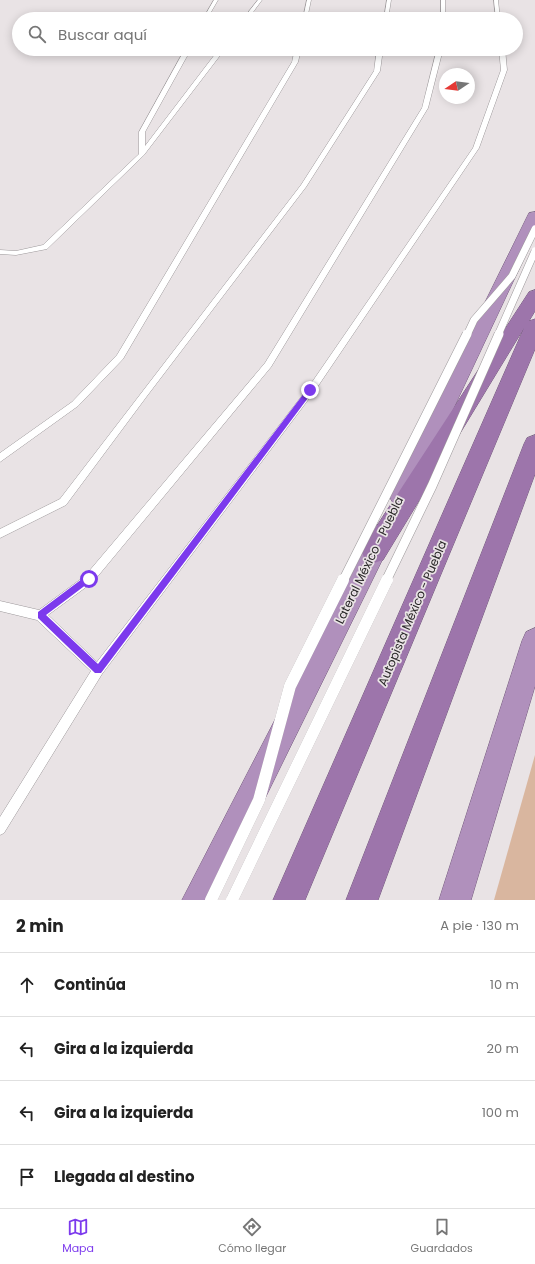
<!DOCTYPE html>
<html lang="es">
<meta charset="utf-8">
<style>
:root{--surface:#fff;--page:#f2f2f2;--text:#222;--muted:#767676;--line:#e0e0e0;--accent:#7c3aed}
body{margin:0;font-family:Poppins,sans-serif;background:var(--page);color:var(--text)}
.compass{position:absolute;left:439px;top:68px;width:36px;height:36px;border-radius:50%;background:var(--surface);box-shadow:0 2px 10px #0003;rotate:257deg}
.stop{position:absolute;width:12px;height:12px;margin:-9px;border:3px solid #7c3aed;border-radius:50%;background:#fff}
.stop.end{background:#7c3aed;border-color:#fff;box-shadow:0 1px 4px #0008}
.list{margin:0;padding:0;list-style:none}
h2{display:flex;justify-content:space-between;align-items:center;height:52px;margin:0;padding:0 16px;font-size:17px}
h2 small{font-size:13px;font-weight:400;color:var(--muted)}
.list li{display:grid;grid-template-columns:26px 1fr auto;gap:12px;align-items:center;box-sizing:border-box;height:64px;padding:0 16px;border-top:1px solid var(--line)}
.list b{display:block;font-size:15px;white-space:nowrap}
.list em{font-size:13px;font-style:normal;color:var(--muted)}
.icon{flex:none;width:22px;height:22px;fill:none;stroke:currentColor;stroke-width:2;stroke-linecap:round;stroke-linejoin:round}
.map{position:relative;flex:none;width:535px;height:900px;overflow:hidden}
.search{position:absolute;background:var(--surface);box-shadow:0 2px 10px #0003;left:12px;right:12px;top:12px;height:44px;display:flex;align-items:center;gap:10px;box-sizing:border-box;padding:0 14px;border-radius:22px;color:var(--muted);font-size:15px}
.sheet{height:308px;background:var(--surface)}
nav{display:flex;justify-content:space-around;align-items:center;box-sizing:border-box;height:56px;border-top:1px solid var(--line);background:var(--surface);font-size:11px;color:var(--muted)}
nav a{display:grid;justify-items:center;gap:2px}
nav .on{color:var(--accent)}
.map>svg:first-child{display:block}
.green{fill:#d9b69f}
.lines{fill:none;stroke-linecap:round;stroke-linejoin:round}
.service-casing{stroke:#9c989a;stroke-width:1}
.trunk-casing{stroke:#745a7d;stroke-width:1}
.motorway-casing{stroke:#745a7d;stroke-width:1}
.service{fill:#fff;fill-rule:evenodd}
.trunk{fill:#b090bc;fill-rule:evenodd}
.motorway{fill:#9d75ab;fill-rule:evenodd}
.service-bridge-far2-casing{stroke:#9c989a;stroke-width:8;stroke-linecap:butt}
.service-bridge-far1-casing{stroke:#9c989a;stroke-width:10;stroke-linecap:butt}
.service-bridge-casing{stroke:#9c989a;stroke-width:12;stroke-linecap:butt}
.service-bridge-far2{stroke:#fff;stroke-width:7}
.service-bridge-far1{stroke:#fff;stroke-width:9}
.service-bridge{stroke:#fff;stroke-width:12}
.route{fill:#7c3aed}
.labels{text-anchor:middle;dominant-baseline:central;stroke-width:3.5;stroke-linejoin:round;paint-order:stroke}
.street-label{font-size:12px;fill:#292728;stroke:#e9e3e5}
</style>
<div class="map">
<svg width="535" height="900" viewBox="0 0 535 900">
<rect width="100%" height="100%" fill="#e9e3e5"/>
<!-- green -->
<path class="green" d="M535,755V900H494Z"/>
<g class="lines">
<defs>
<path id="service" d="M214,0H218L207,19H203Z
M258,0H262L248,19H243Z
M307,0H311L307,19H303Z
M387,0H391L388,19H384Z
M441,0H445V19H441Z
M494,0H498L500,19H496Z
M185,49H191L145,132V146L219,49H225L144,155L47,249L16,255L0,254V250L16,251L43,245L139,154V132Z
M295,49H301L298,62L123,359L78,406L0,462V453L72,402L117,355L292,62Z
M377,49H383L380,71L306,187L147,396L66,505L0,538V529L60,499L301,185L374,71Z
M437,49H443L428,108L271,367L93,582L48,615L97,662L308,388L473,148L501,70L499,49H505L507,70L479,148L314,392L102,674L4,833L0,835V817L91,671L37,620L0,611V601L39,610L85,576L265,363L422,108Z"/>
<path id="trunk" d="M535,212V235L409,503L401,506L393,503L389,496L393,489L527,217L529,213Z
M383,523L391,526L395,534L215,900H182L375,526Z
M535,628V686L471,900H439L522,641L526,632Z"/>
<path id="motorway" d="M535,290V311L529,321L535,319V349L305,900H273L524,328L383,560L374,563L365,560L362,552L365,544L529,292Z
M535,435V474L378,900H346L524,444L527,438Z"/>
</defs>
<!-- service casing -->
<use href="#service" class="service-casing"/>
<!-- trunk casing -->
<use href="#trunk" class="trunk-casing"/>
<!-- motorway casing -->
<use href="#motorway" class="motorway-casing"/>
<!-- service -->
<use href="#service" class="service"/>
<!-- trunk -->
<use href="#trunk" class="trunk"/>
<!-- motorway -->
<use href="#motorway" class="motorway"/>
<defs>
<path id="service-bridge-far2" d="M467,335L474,320L512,276L535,229
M498,335L535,251"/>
<path id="service-bridge-far1" d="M343,581L467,334
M386,581L432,486L499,334"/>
<path id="service-bridge" d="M211,900L259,800L290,686L343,580
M232,900L387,580"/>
</defs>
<!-- service-bridge-far2 casing -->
<use href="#service-bridge-far2" class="service-bridge-far2-casing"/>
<!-- service-bridge-far1 casing -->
<use href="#service-bridge-far1" class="service-bridge-far1-casing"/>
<!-- service-bridge casing -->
<use href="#service-bridge" class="service-bridge-casing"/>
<!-- service-bridge-far2 -->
<use href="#service-bridge-far2" class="service-bridge-far2"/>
<!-- service-bridge-far1 -->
<use href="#service-bridge-far1" class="service-bridge-far1"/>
<!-- service-bridge -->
<use href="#service-bridge" class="service-bridge"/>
</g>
<!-- route -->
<path class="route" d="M308,388H310L314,390L101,673H95L38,618V612L86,576H91V581L46,615L98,664Z"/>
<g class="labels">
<!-- street labels -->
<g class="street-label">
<text transform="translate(369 560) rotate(-64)">Lateral México - Puebla</text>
<text transform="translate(412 613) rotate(-67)">Autopista México - Puebla</text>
</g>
</g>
</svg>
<svg class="compass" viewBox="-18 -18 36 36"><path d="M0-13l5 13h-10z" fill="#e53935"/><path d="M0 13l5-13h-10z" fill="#767676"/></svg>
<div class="stop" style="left:89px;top:579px"></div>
<div class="stop end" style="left:310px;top:390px"></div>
<div class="search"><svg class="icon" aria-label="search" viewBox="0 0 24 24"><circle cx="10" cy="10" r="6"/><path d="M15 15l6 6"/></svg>Buscar aquí</div>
</div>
<section class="sheet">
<h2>2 min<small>A pie · 130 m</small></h2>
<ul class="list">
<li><svg class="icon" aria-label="ahead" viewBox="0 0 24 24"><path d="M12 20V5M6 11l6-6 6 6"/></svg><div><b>Continúa</b></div><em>10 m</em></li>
<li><svg class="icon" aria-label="left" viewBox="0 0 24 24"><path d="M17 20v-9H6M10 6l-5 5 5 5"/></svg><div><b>Gira a la izquierda</b></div><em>20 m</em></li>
<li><svg class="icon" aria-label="left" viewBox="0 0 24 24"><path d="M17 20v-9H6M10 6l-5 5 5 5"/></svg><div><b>Gira a la izquierda</b></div><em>100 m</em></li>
<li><svg class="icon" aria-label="arrive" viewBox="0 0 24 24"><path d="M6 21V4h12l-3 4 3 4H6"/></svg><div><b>Llegada al destino</b></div></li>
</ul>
</section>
<nav>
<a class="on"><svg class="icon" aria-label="map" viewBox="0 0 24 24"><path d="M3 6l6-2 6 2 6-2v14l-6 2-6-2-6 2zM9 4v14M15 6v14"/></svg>Mapa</a>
<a><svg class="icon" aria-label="directions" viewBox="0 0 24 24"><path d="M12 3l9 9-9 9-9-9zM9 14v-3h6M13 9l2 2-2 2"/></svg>Cómo llegar</a>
<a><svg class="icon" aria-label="saved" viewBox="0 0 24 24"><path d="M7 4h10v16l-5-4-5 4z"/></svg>Guardados</a>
</nav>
